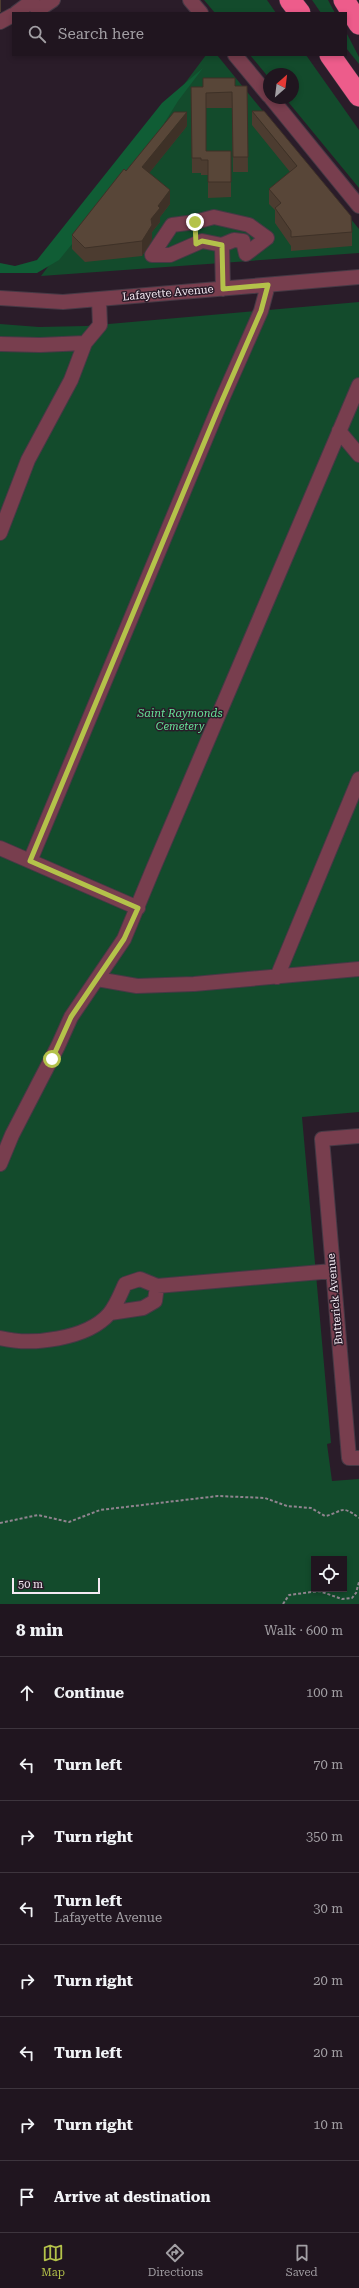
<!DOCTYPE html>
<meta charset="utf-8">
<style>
:root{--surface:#20151f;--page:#281e28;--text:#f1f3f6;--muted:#a29fa4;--line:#3d343d;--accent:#b4c24a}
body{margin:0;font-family:"Roboto Serif",serif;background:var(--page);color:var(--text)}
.controls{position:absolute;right:12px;bottom:12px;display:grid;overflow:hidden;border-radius:0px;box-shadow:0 2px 6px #0003}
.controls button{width:36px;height:36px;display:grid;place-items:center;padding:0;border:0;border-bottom:1px solid var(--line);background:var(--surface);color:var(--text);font:20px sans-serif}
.compass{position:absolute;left:263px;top:68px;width:36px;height:36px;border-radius:50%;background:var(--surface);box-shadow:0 2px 6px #0003;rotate:28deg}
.scale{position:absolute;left:12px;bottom:10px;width:88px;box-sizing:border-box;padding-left:4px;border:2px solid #f4eaf3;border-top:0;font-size:11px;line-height:14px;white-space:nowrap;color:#f4eaf3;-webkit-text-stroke:3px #2a1c29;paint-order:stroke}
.stop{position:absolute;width:12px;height:12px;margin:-9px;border:3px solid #b4c24a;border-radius:50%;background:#fff}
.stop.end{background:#b4c24a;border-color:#fff;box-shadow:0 1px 4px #0008}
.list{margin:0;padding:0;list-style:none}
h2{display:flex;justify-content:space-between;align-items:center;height:52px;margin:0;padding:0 16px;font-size:17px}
h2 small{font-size:13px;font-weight:400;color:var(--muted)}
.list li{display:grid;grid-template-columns:26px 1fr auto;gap:12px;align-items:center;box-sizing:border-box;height:72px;padding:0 16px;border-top:1px solid var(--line)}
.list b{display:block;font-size:15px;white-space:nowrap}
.list p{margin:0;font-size:13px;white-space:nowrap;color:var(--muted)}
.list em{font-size:13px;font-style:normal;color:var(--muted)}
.icon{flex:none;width:22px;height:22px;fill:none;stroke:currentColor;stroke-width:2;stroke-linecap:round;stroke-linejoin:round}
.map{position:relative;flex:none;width:359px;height:1604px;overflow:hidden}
.search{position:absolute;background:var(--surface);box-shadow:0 2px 6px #0003;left:12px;right:12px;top:12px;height:44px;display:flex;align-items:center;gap:10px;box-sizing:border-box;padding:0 14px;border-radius:0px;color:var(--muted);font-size:15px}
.sheet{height:628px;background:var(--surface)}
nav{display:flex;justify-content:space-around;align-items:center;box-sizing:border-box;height:56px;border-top:1px solid var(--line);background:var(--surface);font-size:11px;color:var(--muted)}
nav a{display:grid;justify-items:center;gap:2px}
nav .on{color:var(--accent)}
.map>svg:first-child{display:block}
.green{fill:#134b2c;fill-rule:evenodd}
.forest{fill:#105d35}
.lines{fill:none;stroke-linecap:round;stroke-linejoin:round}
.minor-casing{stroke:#463945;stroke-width:16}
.highway-casing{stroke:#463945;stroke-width:22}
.path{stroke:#90848f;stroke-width:2;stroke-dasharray:3 2;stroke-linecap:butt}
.minor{stroke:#783e4e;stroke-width:14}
.highway{stroke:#ed5c8b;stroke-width:21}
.wall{fill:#4c3c30}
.shaded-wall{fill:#3e3127}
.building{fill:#584638;stroke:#3e3127}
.route{stroke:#b4c24a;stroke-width:5}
.labels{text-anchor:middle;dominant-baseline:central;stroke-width:3;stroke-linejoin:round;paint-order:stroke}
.street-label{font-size:11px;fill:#f4eaf3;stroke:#2a1c29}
.park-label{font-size:11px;font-style:italic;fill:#66e197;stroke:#2a1c29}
</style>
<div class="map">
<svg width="359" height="1604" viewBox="0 0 359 1604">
<rect width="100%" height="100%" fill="#2a1c29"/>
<!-- green -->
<path class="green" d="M204,0H267L276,13H215Z
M312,0H328L335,13H321Z
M346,32L359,57V64L346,48Z
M206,55H217L359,229V253L41,276Z
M250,55H306L359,130V188L285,98H293V74H269V78Z
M359,302V1112L302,1117L331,1443L327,1444L332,1481L359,1479V1604H0V324L39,327L86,326ZM314,1559H344V1589H314Z"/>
<!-- forest -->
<path class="forest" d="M203,68L178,101L143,157L59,260L37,273H0V263L15,266L37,260L162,103Z"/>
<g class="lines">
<defs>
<path id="minor" d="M31,0L38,10L53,0
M190,0L201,13
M16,13L32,1
M0,22L13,15
M235,55L269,96
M271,98L359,206
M222,245L202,241L170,255H152L172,225L195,222L214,217L249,225L267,238L246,254L243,241L234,240L222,245L223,289
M0,298L63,302L359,277
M0,344L40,345L85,343
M339,431L359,455
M0,533L28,460L71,380L85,343L100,325L99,300
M0,848L138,908
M30,861L223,397L261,311L268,285
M277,977L359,779
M97,979L137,986L194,984L359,969
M359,1136L322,1139L349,1458H359
M0,1164L12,1135L58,1046L71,1017L124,939L153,869L359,385
M157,1286L333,1271
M0,1338C32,1346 87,1339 109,1314C116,1306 121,1293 125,1284L140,1279L157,1286L155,1301L143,1308L110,1313"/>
<path id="highway" d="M290,0L300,13
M344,0L359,24
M330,55L359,96"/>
</defs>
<!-- minor casing -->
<use href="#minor" class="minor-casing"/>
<!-- highway casing -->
<use href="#highway" class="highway-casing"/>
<!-- path -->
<path class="path" d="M0,1523L38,1515L69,1522L100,1510L218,1496L265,1498L287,1506L311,1508L325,1516C342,1513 340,1503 359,1518
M283,1604L289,1595L319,1591L342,1599L352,1598L356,1593L359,1582"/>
<!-- minor -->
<use href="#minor" class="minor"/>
<!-- highway -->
<use href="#highway" class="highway"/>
</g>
<!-- wall -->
<path class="wall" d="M0,0H1V12H0Z
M247,86L248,172H233L232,108H206V151H231V197L208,198V175H201V173H192L191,87Z
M252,111L352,232V246L291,251V246L275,223V210L269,204V189L290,172L252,125Z
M187,126L149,173L170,204L160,217V222L152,232V240L142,256L85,262L72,249V235L126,171Z"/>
<!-- shaded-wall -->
<path class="shaded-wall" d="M187,112V126L142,182V167Z
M170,190V204L160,217V222L152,232V240L142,256V241L151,219L158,206Z"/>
<!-- building -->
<path class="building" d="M203,78H235V86H247L248,157H233L232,92L206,93V151H231V182H208V160H201V158H192L191,87H203Z
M252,111H264L351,216L352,232L291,237V231L275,208L281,203L269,189L297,166Z
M174,112H187L142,167L170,190L158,206L160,208L151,219L152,225L142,241L85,248L72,235L124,169L126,171Z"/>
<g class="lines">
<!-- route -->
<path class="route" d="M52,1059L71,1017L124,939L138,908L30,861L217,412L261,311L268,285L223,289L222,245L202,241L196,244L195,222"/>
</g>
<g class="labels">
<!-- street labels -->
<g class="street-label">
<text transform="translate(168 293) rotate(-5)">Lafayette Avenue</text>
<text transform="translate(335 1299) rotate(-95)">Butterick Avenue</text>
</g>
<!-- park labels -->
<g class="park-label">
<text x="180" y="713">Saint Raymonds<tspan x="180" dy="13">Cemetery</tspan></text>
</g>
</g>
</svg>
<div class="controls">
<button><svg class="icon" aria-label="locate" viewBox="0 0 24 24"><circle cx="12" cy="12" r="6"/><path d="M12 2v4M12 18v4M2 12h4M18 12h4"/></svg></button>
</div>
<svg class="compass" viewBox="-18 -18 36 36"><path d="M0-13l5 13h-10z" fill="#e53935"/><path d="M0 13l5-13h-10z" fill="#a29fa4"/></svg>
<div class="scale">50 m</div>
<div class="stop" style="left:52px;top:1059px"></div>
<div class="stop end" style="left:195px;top:222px"></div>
<div class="search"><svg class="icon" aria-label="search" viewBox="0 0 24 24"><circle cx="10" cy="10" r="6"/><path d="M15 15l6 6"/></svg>Search here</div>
</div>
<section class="sheet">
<h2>8 min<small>Walk · 600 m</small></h2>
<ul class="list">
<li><svg class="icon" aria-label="ahead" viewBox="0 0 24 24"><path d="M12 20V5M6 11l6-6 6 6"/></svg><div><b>Continue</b></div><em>100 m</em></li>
<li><svg class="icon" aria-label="left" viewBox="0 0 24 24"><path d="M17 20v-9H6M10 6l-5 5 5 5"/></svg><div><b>Turn left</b></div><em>70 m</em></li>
<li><svg class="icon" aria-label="right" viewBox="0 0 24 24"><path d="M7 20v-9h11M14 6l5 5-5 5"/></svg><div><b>Turn right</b></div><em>350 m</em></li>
<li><svg class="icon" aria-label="left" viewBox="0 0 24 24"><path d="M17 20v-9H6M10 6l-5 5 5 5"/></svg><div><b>Turn left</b><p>Lafayette Avenue</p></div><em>30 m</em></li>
<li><svg class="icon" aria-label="right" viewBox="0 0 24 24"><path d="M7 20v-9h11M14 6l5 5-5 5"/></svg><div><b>Turn right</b></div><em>20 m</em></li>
<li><svg class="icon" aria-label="left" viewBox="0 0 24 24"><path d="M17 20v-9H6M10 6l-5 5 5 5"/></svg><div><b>Turn left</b></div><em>20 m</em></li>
<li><svg class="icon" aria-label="right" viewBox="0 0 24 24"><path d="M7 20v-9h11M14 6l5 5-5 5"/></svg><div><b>Turn right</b></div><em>10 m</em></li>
<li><svg class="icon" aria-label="arrive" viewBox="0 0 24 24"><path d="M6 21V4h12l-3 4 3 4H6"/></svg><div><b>Arrive at destination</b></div></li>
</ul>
</section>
<nav>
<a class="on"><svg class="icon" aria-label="map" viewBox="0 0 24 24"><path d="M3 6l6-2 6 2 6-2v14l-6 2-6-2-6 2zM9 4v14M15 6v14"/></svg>Map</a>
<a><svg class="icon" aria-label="directions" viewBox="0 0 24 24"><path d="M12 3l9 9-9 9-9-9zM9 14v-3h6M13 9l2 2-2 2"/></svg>Directions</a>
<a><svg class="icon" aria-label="saved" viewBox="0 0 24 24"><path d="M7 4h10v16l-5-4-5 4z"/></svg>Saved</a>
</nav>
